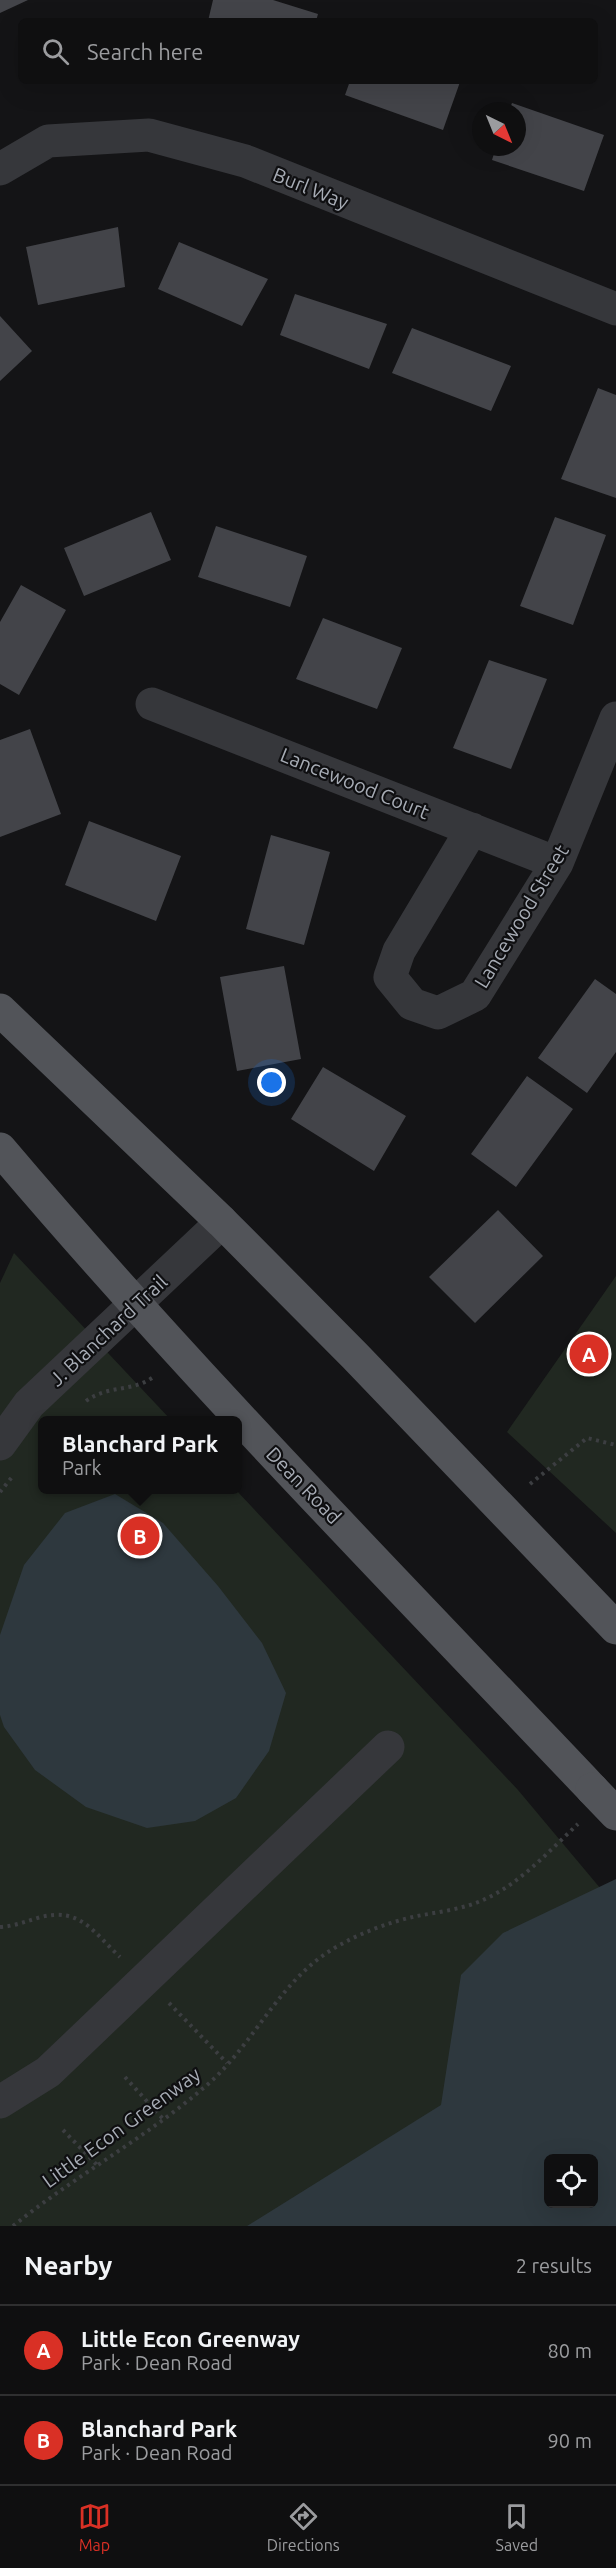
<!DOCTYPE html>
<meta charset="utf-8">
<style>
:root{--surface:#0f0f10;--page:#181819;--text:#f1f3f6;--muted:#9b9c9f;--line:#2f2f30;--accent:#d93025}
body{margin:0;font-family:Ubuntu,sans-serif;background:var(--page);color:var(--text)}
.controls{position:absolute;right:18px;bottom:18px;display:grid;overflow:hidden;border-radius:9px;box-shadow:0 6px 24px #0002}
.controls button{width:54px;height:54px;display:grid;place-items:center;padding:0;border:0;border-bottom:2px solid var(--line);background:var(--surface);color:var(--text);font:30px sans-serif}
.compass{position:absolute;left:472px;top:102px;width:54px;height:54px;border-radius:50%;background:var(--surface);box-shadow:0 6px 24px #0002;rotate:137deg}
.you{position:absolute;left:272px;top:1083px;width:21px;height:21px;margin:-15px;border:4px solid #fff;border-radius:50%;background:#1a73e8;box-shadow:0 0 0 9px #1a73e833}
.badge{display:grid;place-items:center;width:39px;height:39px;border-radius:50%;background:var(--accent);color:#fff;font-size:20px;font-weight:700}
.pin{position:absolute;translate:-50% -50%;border:3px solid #fff;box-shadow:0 2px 6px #0006}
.popup{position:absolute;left:38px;top:1416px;width:204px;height:78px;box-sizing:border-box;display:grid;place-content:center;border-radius:9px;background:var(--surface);filter:drop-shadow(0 2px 4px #0005);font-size:20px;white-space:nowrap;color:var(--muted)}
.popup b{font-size:22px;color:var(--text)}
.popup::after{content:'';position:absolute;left:50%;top:100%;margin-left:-12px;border:12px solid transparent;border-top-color:var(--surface)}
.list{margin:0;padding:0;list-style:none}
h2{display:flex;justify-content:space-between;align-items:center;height:78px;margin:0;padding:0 24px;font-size:26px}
h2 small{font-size:20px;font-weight:400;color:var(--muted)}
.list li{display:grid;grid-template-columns:39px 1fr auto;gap:18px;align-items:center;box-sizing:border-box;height:90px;padding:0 24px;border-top:2px solid var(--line)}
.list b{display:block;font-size:22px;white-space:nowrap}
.list p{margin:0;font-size:20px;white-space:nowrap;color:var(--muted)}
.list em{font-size:20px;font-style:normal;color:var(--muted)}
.icon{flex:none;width:33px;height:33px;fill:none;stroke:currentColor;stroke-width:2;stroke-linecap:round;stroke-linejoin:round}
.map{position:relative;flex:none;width:616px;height:2226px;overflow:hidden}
.search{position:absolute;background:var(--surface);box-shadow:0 6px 24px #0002;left:18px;right:18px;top:18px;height:66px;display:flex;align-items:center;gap:15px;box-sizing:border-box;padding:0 21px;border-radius:9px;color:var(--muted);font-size:22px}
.sheet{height:258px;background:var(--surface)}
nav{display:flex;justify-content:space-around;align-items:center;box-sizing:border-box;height:84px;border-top:2px solid var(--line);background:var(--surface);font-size:16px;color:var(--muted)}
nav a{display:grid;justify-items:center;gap:3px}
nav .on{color:var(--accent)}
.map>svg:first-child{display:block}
.green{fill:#212821;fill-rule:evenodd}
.water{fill:#2e383e;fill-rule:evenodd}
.building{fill:#434449}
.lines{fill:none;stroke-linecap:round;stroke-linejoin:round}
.path{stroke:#3c3e41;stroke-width:4;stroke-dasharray:3 4.5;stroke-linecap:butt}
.minor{stroke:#36373b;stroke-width:33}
.major{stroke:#525459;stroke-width:33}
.major-bridge{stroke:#525459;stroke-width:33}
.labels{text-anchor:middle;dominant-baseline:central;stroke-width:4.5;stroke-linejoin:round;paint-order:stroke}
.street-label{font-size:20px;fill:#a7acb5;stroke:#0f0f11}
</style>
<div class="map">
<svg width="616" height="2226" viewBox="0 0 616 2226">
<rect width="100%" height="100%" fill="#141416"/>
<!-- green -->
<path class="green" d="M14,1253L171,1420H42V1490H236L518,1790L616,1907V2226H0V1283ZM548,2158H594V2204H548Z
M616,1276V1533L507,1432Z"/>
<!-- water -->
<path class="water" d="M115,1494L163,1523L218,1586L262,1643L286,1693L269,1751L236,1798L195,1821L147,1828L86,1807L35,1770L4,1727L0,1715V1635L24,1565L65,1513Z
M616,1879V2226H247L441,2105L461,1975L503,1933ZM548,2158H594V2204H548Z"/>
<!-- building -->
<path class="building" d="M0,0H28L0,13Z
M213,0H273L318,14L316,21H208Z
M350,81H457L460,82L443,130L345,95Z
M512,103L604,135L584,191L492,160L496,147H517V111H509Z
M118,227L125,287L38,305L26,247Z
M179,242L268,279L242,326L158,289Z
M295,294L387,324L369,369L280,335Z
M0,316L32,351L0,381Z
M412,328L511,366L491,411L392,373Z
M598,388L616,395V498L561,479Z
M151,512L171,560L84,596L64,548Z
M555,517L606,535L573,625L520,606Z
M216,526L307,556L290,607L198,577Z
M21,585L66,610L19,695L0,684V622Z
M323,618L402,648L377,709L296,679Z
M489,660L547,679L511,769L453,748Z
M30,729L61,814L0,837V740Z
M89,821L181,856L156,921L65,885Z
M271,835L330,852L304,945L246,929Z
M284,966L301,1059L237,1071L220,977Z
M595,979L616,994V1052L587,1093L538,1058Z
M323,1067L406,1116L374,1171L291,1119Z
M527,1076L573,1109L516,1187L471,1154Z
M498,1210L543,1256L475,1323L429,1277Z"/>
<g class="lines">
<!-- path -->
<path class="path" d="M86,1401C108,1385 131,1392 152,1378
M530,1484L587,1438L616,1445
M0,1492L12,1477
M0,1927C15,1926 27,1921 41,1917C81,1907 94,1933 120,1957
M169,2003L227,2063
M125,2077L163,2119
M63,2130L97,2165
M13,2226C75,2176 147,2137 207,2085C252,2046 276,1988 325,1954C352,1936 385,1923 417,1916C439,1912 463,1909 483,1900C520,1884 549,1851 578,1824"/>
<!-- minor -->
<path class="minor" d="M0,169L48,141L149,135L245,161L616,309
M152,704L557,863
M472,829L399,951L390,977L412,1004L438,1013L475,995L557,863L616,718
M0,1444L29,1404L222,1222
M0,2102L48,2072L388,1747"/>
<!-- major -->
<path class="major" d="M0,1010L222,1222L355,1356L616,1628
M0,1149C188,1371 392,1578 592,1789"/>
<!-- major-bridge -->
<path class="major-bridge" d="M592,1789L616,1814"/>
</g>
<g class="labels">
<!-- street labels -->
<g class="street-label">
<text transform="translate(311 188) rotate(22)">Burl Way</text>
<text transform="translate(355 783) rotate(22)">Lancewood Court</text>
<text transform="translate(521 916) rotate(-59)">Lancewood Street</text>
<text transform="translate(108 1330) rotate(-43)">J. Blanchard Trail</text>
<text transform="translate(304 1485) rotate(46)">Dean Road</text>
<text transform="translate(121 2127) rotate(-36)">Little Econ Greenway</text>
</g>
</g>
</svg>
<div class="controls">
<button><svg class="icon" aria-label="locate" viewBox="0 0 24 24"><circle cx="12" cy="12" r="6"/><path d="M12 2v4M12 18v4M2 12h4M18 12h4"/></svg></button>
</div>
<svg class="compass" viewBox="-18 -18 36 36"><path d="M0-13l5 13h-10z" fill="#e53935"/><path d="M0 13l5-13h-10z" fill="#9b9c9f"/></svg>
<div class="you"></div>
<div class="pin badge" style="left:589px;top:1354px">A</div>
<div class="pin badge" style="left:140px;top:1536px">B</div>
<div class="popup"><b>Blanchard Park</b>Park</div>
<div class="search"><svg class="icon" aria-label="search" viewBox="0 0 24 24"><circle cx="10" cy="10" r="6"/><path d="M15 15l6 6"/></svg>Search here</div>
</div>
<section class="sheet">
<h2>Nearby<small>2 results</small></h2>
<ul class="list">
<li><span class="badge">A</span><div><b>Little Econ Greenway</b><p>Park · Dean Road</p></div><em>80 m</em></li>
<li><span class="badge">B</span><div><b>Blanchard Park</b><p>Park · Dean Road</p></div><em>90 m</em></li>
</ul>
</section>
<nav>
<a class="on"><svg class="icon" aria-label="map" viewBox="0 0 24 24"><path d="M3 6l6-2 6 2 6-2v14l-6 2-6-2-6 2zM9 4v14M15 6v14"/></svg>Map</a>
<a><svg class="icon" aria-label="directions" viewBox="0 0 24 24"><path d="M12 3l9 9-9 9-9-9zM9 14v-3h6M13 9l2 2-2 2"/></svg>Directions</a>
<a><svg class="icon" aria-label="saved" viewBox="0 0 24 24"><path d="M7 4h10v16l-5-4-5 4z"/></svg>Saved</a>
</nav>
